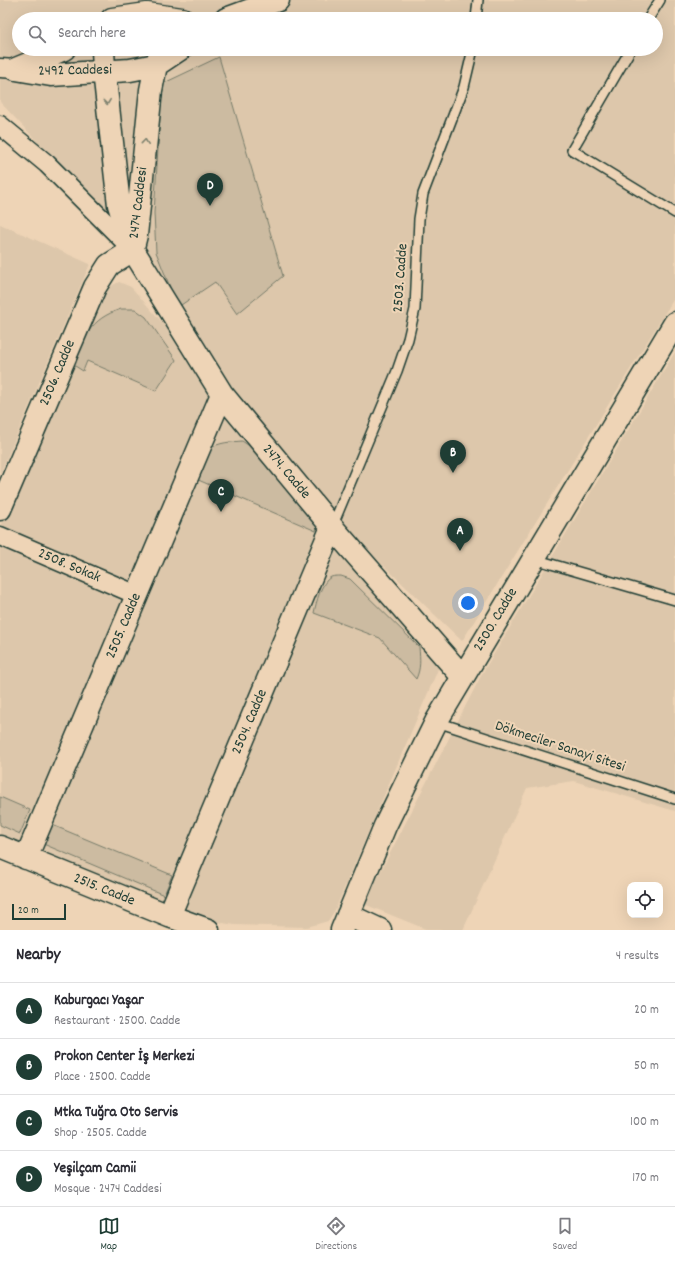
<!DOCTYPE html>
<meta charset="utf-8">
<style>
:root{--surface:#fff;--page:#f7f7f7;--text:#2b2b33;--muted:#7c7c81;--line:#e1e1e2;--accent:#1f3d34}
body{margin:0;font-family:Dekko,sans-serif;background:var(--page);color:var(--text)}
.controls{position:absolute;right:12px;bottom:12px;display:grid;overflow:hidden;border-radius:8px;box-shadow:0 4px 16px #0002}
.controls button{width:36px;height:36px;display:grid;place-items:center;padding:0;border:0;border-bottom:1px solid var(--line);background:var(--surface);color:var(--text);font:20px sans-serif}
.scale{position:absolute;left:12px;bottom:10px;width:54px;box-sizing:border-box;padding-left:4px;border:2px solid #1f3d34;border-top:0;font-size:11px;line-height:14px;white-space:nowrap;color:#1f3d34;-webkit-text-stroke:3px #eed4b6;paint-order:stroke}
.you{position:absolute;left:468px;top:603px;width:14px;height:14px;margin:-10px;border:3px solid #fff;border-radius:50%;background:#1a73e8;box-shadow:0 0 0 6px #1a73e833}
.badge{display:grid;place-items:center;width:26px;height:26px;border-radius:50%;background:var(--accent);color:#fff;font-size:13px;font-weight:700}
.pin{position:absolute;translate:-50% -33px;filter:drop-shadow(0 1px 2px #0008)}
.pin::after{content:'';position:absolute;top:21px;width:14px;height:12px;background:inherit;clip-path:polygon(0 0,100% 0,50% 100%)}
.list{margin:0;padding:0;list-style:none}
h2{display:flex;justify-content:space-between;align-items:center;height:52px;margin:0;padding:0 16px;font-size:17px}
h2 small{font-size:13px;font-weight:400;color:var(--muted)}
.list li{display:grid;grid-template-columns:26px 1fr auto;gap:12px;align-items:center;box-sizing:border-box;height:56px;padding:0 16px;border-top:1px solid var(--line)}
.list b{display:block;font-size:15px;white-space:nowrap}
.list p{margin:0;font-size:13px;white-space:nowrap;color:var(--muted)}
.list em{font-size:13px;font-style:normal;color:var(--muted)}
.icon{flex:none;width:22px;height:22px;fill:none;stroke:currentColor;stroke-width:2;stroke-linecap:round;stroke-linejoin:round}
.map{position:relative;flex:none;width:675px;height:930px;overflow:hidden}
.search{position:absolute;background:var(--surface);box-shadow:0 4px 16px #0002;left:12px;right:12px;top:12px;height:44px;display:flex;align-items:center;gap:10px;box-sizing:border-box;padding:0 14px;border-radius:22px;color:var(--muted);font-size:15px}
.sheet{height:276px;background:var(--surface)}
nav{display:flex;justify-content:space-around;align-items:center;box-sizing:border-box;height:56px;border-top:1px solid var(--line);background:var(--surface);font-size:11px;color:var(--muted)}
nav a{display:grid;justify-items:center;gap:2px}
nav .on{color:var(--accent)}
.map>svg:first-child{display:block}
.built{fill:#ddc7ab;fill-rule:evenodd}
.green{fill:#ccbba1;stroke:#767c6a}
.lines{fill:none;stroke-linecap:round;stroke-linejoin:round}
.service-casing{stroke:#1f3d34;stroke-width:12}
.minor-casing{stroke:#1f3d34;stroke-width:21}
.tertiary-casing{stroke:#1f3d34;stroke-width:25}
.service{stroke:#eed4b6;stroke-width:9}
.minor{stroke:#eed4b6;stroke-width:18}
.tertiary{stroke:#eed4b6;stroke-width:22}
.oneway{stroke:#7c816e}
.labels{text-anchor:middle;dominant-baseline:central;stroke-width:4;stroke-linejoin:round;paint-order:stroke}
.street-label{font-size:15px;fill:#1f3d34;stroke:#eed4b6}
</style>
<div class="map">
<svg width="675" height="930" viewBox="0 0 675 930">
<rect width="100%" height="100%" fill="#eed4b6"/>
<filter id="ink" filterUnits="userSpaceOnUse"><feTurbulence type="fractalNoise" baseFrequency=".025" numOctaves="2"/><feDisplacementMap in="SourceGraphic" scale="8" xChannelSelector="R" yChannelSelector="G"/><feConvolveMatrix kernelMatrix="1 2 1 2 8 2 1 2 1" color-interpolation-filters="sRGB"/></filter>
<g filter="url(#ink)">
<!-- built -->
<path class="built" d="M0,0H675V297L462,641L354,537L210,360L132,242L0,102ZM19,19H656V49H19Z
M0,224L90,264L0,474Z
M119,282L131,287L175,337L243,431L439,667L335,910L328,921L307,927L235,925L192,918L0,836V527L101,291Z
M675,352V811L574,781L527,788L463,930H428L364,904L483,672Z"/>
<!-- green -->
<path class="green" d="M219,57L283,276L237,314L215,282L178,307L156,252L154,213L162,84Z
M121,309H135L146,317L176,360L156,391L87,361L83,371L75,366C83,337 90,319 121,309Z
M242,441L248,445L317,526L316,531L196,479C199,472 205,454 210,449C218,442 232,442 242,441Z
M341,576L350,579L419,647C420,659 421,668 416,679L380,638L314,613C316,603 321,582 331,577C334,576 338,576 341,576Z
M0,797L30,810L20,834L0,825Z
M50,824L172,875L164,895L41,843Z"/>
<g class="lines">
<defs>
<path id="service" d="M476,19L478,0
M648,19L660,0
M631,49L572,150L675,213
M332,527L397,371L408,339L415,309L419,219L423,194L464,87L473,49
M534,559L675,600
M437,722L675,799"/>
<path id="minor" d="M0,68L16,69
M0,125L47,164L133,250
M0,536L137,595"/>
<path id="tertiary" d="M112,19L147,14L182,19
M226,19L278,0
M103,49L104,71L119,205L133,250L222,394L332,527L462,676
M16,69L51,75L130,70L156,65L180,49
M16,69L64,49
M133,247L136,235L151,90L156,65L160,54V49
M0,509L95,287L109,265L133,250
M0,847L169,916L208,930
M26,858L222,394
M348,915L380,930
M169,916L332,527
M342,930L385,826L436,722L675,323"/>
</defs>
<!-- service casing -->
<use href="#service" class="service-casing"/>
<!-- minor casing -->
<use href="#minor" class="minor-casing"/>
<!-- tertiary casing -->
<use href="#tertiary" class="tertiary-casing"/>
<!-- service -->
<use href="#service" class="service"/>
<!-- minor -->
<use href="#minor" class="minor"/>
<!-- tertiary -->
<use href="#tertiary" class="tertiary"/>
</g>
<!-- one-way arrows -->
<defs><path id="oneway-chevron" d="M-2-3.5L2.5 0L-2 3.5" fill="none" stroke-width="1.6" stroke-linecap="round" stroke-linejoin="round"/></defs>
<g class="oneway">
<use href="#oneway-chevron" transform="translate(107 102) rotate(83)"/>
<use href="#oneway-chevron" transform="translate(145 142) rotate(-84)"/>
</g>
</g>
<g class="labels">
<!-- street labels -->
<g class="street-label">
<text transform="translate(75 71) rotate(-1)">2492 Caddesi</text>
<text transform="translate(139 203) rotate(-83)">2474 Caddesi</text>
<text transform="translate(401 278) rotate(-86)">2503. Cadde</text>
<text transform="translate(58 373) rotate(-67)">2506. Cadde</text>
<text transform="translate(286 472) rotate(50)">2474. Cadde</text>
<text transform="translate(69 566) rotate(23)">2508. Sokak</text>
<text transform="translate(496 620) rotate(-59)">2500. Cadde</text>
<text transform="translate(124 626) rotate(-67)">2505. Cadde</text>
<text transform="translate(250 722) rotate(-67)">2504. Cadde</text>
<text transform="translate(560 747) rotate(18)">Dökmeciler Sanayi Sitesi</text>
<text transform="translate(104 890) rotate(22)">2515. Cadde</text>
</g>
</g>
</svg>
<div class="controls">
<button><svg class="icon" aria-label="locate" viewBox="0 0 24 24"><circle cx="12" cy="12" r="6"/><path d="M12 2v4M12 18v4M2 12h4M18 12h4"/></svg></button>
</div>
<div class="scale">20 m</div>
<div class="you"></div>
<div class="pin badge" style="left:460px;top:551px">A</div>
<div class="pin badge" style="left:453px;top:473px">B</div>
<div class="pin badge" style="left:221px;top:512px">C</div>
<div class="pin badge" style="left:210px;top:206px">D</div>
<div class="search"><svg class="icon" aria-label="search" viewBox="0 0 24 24"><circle cx="10" cy="10" r="6"/><path d="M15 15l6 6"/></svg>Search here</div>
</div>
<section class="sheet">
<h2>Nearby<small>4 results</small></h2>
<ul class="list">
<li><span class="badge">A</span><div><b>Kaburgacı Yaşar</b><p>Restaurant · 2500. Cadde</p></div><em>20 m</em></li>
<li><span class="badge">B</span><div><b>Prokon Center İş Merkezi</b><p>Place · 2500. Cadde</p></div><em>50 m</em></li>
<li><span class="badge">C</span><div><b>Mtka Tuğra Oto Servis</b><p>Shop · 2505. Cadde</p></div><em>100 m</em></li>
<li><span class="badge">D</span><div><b>Yeşilçam Camii</b><p>Mosque · 2474 Caddesi</p></div><em>170 m</em></li>
</ul>
</section>
<nav>
<a class="on"><svg class="icon" aria-label="map" viewBox="0 0 24 24"><path d="M3 6l6-2 6 2 6-2v14l-6 2-6-2-6 2zM9 4v14M15 6v14"/></svg>Map</a>
<a><svg class="icon" aria-label="directions" viewBox="0 0 24 24"><path d="M12 3l9 9-9 9-9-9zM9 14v-3h6M13 9l2 2-2 2"/></svg>Directions</a>
<a><svg class="icon" aria-label="saved" viewBox="0 0 24 24"><path d="M7 4h10v16l-5-4-5 4z"/></svg>Saved</a>
</nav>
